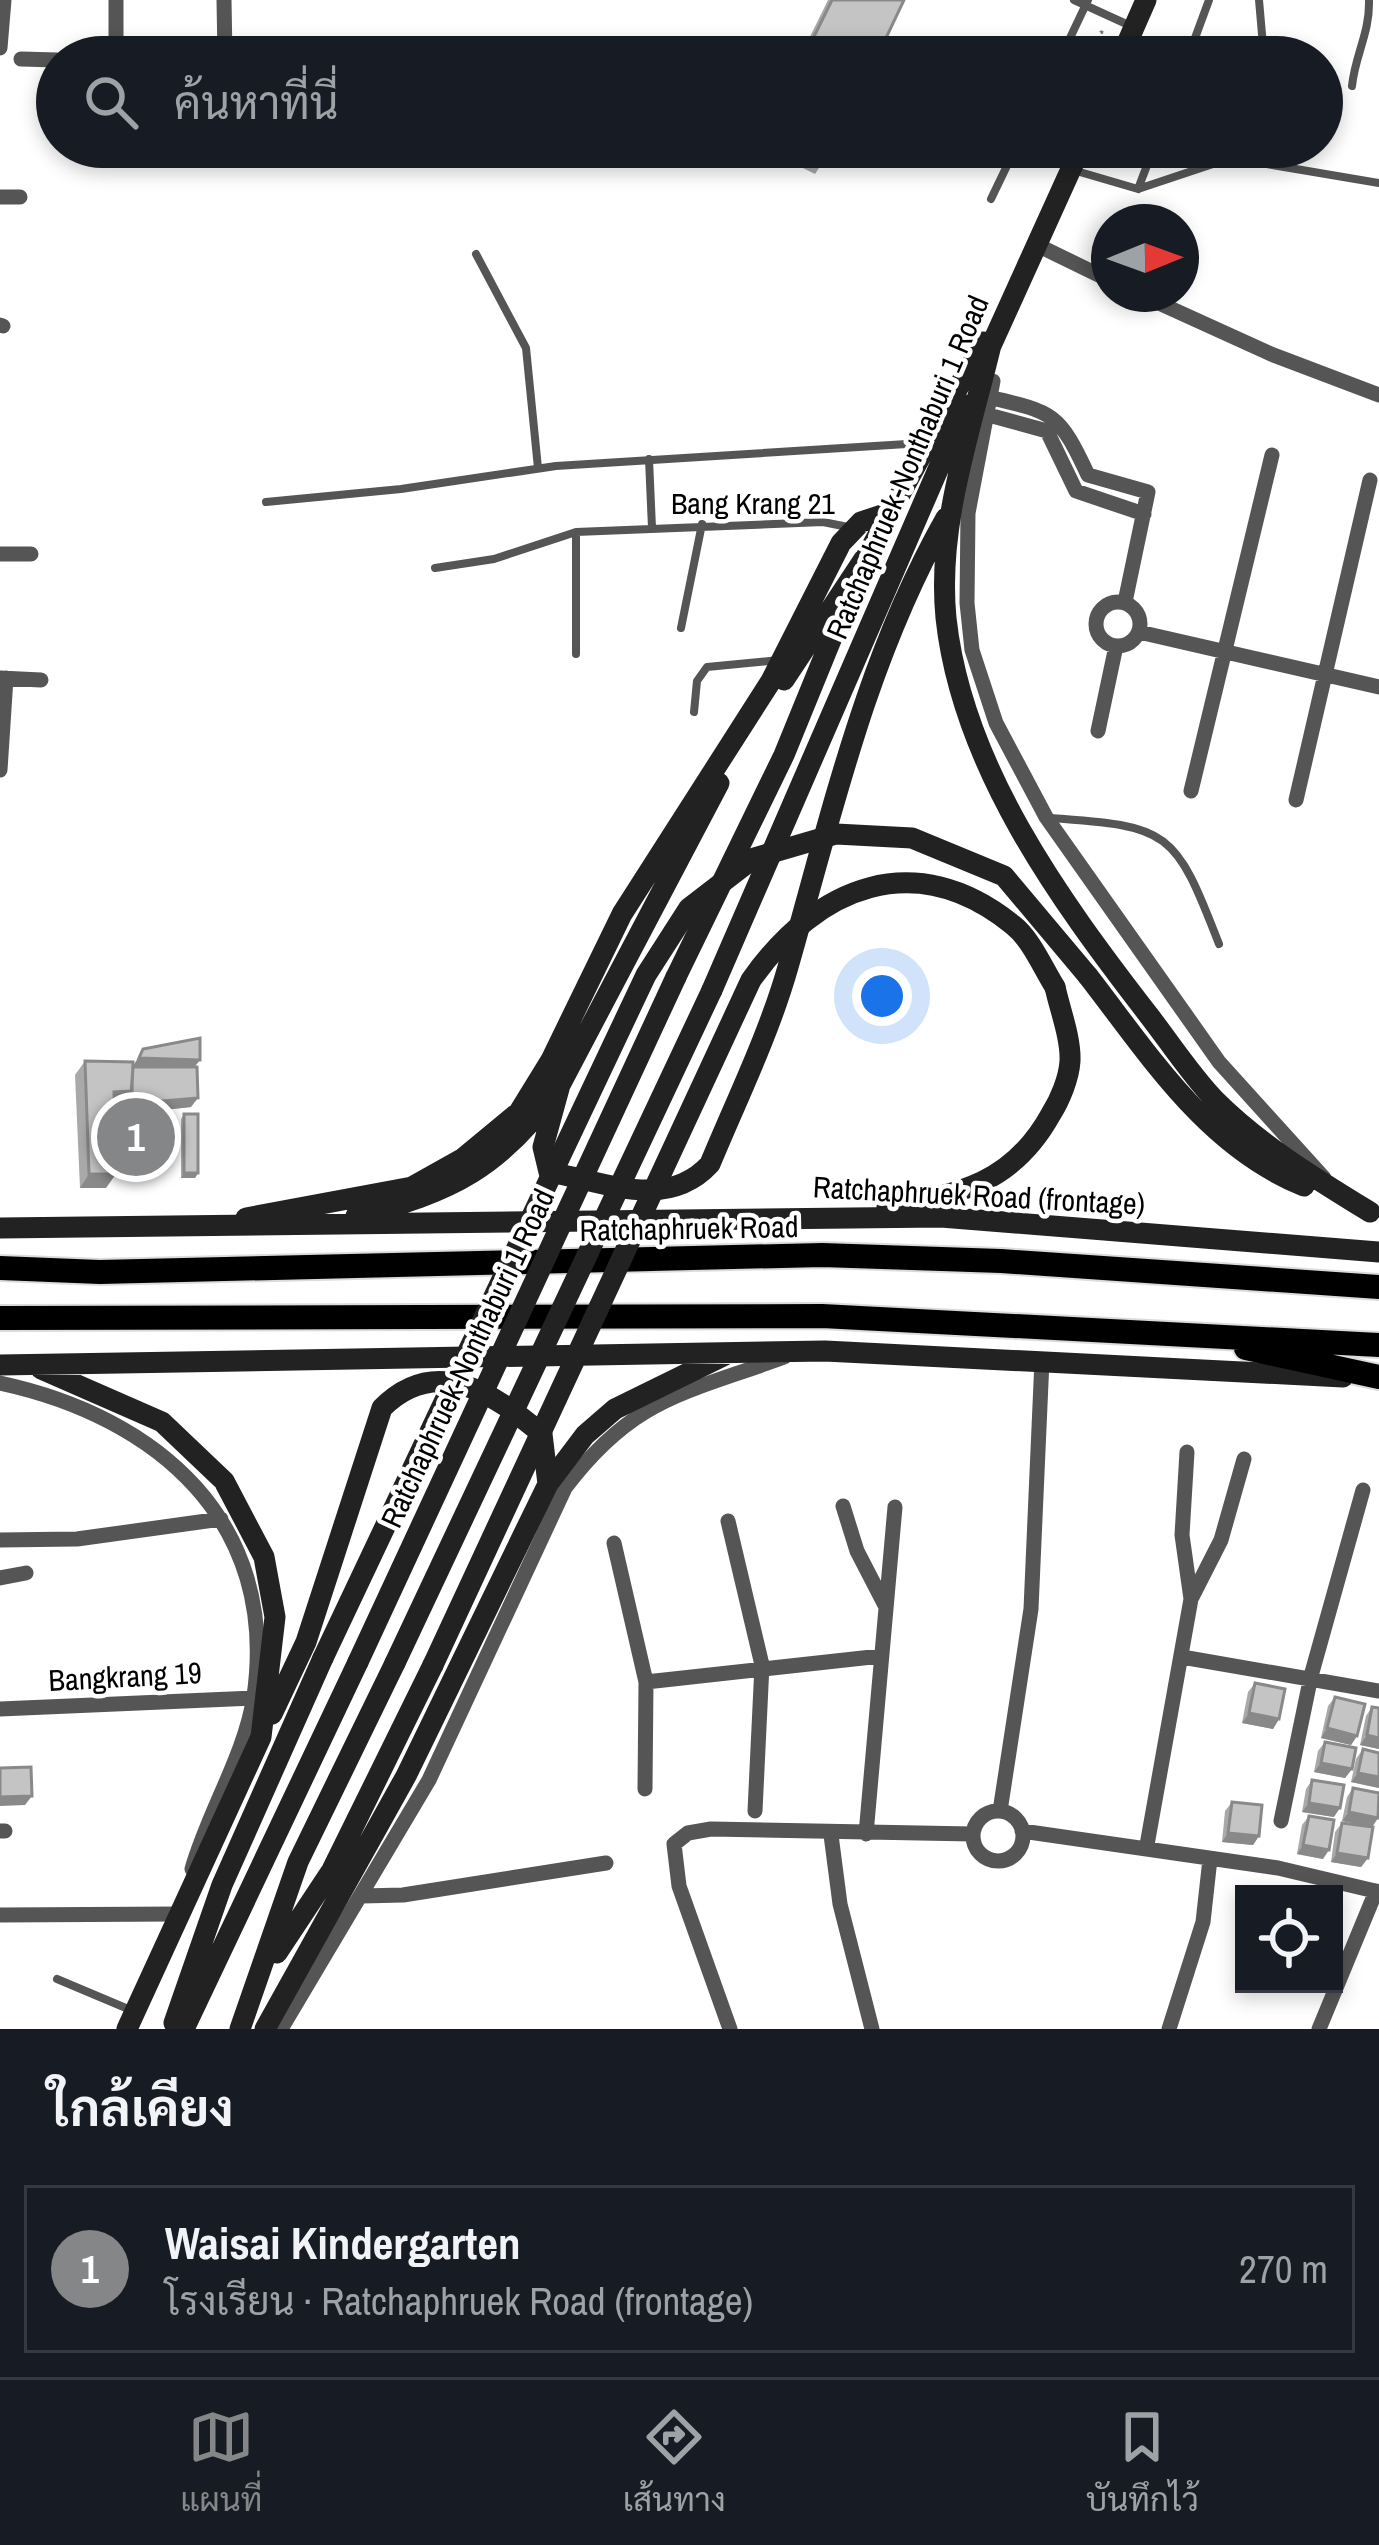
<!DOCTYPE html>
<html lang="th">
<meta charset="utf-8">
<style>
:root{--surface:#171b24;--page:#20242c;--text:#f1f3f6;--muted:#9ea1a6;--line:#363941;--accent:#858687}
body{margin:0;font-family:"Archivo Narrow",Sarabun,sans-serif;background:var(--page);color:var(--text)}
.controls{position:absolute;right:36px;bottom:36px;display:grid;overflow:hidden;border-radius:0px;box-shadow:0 6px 18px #0003}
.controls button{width:108px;height:108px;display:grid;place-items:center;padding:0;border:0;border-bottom:3px solid var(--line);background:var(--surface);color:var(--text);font:60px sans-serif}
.compass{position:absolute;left:1091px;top:204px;width:108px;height:108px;border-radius:50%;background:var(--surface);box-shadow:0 6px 18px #0003;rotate:89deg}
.you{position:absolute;left:882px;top:996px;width:42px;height:42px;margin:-30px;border:9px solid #fff;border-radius:50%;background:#1a73e8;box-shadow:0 0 0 18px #1a73e833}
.badge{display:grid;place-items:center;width:78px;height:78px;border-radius:50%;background:var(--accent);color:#fff;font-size:39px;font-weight:700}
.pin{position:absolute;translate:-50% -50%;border:6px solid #fff;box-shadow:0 3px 12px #0006}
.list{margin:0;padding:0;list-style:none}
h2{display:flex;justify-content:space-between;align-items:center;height:156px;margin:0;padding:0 48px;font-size:51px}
h2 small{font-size:39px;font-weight:400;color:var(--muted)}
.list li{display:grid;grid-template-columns:78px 1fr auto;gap:36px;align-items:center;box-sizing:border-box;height:168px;margin:0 24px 24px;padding:0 24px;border:3px solid var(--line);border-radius:0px}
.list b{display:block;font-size:45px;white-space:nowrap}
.list p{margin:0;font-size:39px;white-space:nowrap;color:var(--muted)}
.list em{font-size:39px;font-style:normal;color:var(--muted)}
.icon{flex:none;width:66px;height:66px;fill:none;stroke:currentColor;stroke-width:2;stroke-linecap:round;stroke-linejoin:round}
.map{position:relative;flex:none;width:1379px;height:2029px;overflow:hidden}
.search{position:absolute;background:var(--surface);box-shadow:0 6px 18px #0003;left:36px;right:36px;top:36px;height:132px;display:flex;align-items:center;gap:30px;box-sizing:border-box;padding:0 42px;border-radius:66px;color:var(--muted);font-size:45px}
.sheet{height:348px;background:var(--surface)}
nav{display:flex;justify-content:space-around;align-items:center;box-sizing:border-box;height:168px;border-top:3px solid var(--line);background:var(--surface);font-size:33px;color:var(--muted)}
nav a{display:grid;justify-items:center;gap:6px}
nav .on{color:var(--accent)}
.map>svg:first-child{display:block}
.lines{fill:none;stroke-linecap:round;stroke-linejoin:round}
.primary-casing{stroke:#dbdbdb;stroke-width:28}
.path{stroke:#777;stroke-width:3;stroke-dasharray:3 6;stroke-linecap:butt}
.lane{stroke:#555;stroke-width:8}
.street{stroke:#555;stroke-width:15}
.secondary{stroke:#222;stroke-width:21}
.primary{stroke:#000;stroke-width:24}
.secondary-bridge{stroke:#222;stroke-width:21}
.wall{fill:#a9a9a9}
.shaded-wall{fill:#898989}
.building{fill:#c4c4c4;stroke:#898989;stroke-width:3}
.labels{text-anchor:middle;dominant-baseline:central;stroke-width:9;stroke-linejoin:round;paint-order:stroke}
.street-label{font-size:30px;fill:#000;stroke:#fff}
</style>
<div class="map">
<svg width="1379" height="2029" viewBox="0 0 1379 2029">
<rect width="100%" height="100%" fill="#fff"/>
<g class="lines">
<defs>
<path id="primary" d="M0,1268L100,1272L822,1255L1001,1261L1379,1287
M0,1318L822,1316L1379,1345
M1246,1348L1379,1377"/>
</defs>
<!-- primary casing -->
<use href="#primary" class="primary-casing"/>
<!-- path -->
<path class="path" d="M1089,57L1101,32L1107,34"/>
<!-- lane -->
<path class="lane" d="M1074,0L1133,27
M1259,0L1264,57
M1061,57L1088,0
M1188,57L1209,0
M1352,86C1355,55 1370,33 1369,0
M1231,158L1379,183
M1073,170L1138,189L1231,158L1236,147
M1138,189L1154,147
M991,199L1016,147
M476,254L526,348L538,468
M649,459L652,528
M266,502L401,489L556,466L923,443
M435,568L494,559L576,532L823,522L853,528
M681,628L702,524
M576,654V532
M694,712L697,681L707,667L779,660
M1049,818C1170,826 1175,830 1219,944
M57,1979L133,2011"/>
<!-- street -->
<path class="street" d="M116,0V57
M224,0L225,57
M0,48L4,0
M21,59L57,60
M0,197H20
M1035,244L1109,280
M1139,294L1271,354L1379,395
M0,325L3,326
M993,381L968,513L967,603L972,650L996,723L1046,817L1219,1062L1324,1178
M988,397C1054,412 1059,413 1088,475L1148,492L1125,602
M985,414L1047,431L1076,491L1144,514
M0,554H31
M1096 624a22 22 0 1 1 44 0a22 22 0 1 1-44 0Z
M1139,632L1379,687
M0,678L41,680
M1098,731L1116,646
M0,770L6,678
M1191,791L1272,455
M1296,800L1370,480
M0,1383C158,1417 279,1522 254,1696C245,1755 208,1812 192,1869
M843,1506L857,1551L886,1607
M728,1521L762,1665L755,1811
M0,1540L77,1539L221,1519
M614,1543L646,1682L645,1789
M0,1578L26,1573
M1192,1597L1221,1540L1244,1459
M1182,1657L1379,1691
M646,1682L881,1656
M0,1709L254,1698
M1000,1811L1031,1609L1042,1360
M973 1836a25 25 0 1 1 50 0a25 25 0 1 1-50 0Z
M1281,1821L1311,1676L1363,1490
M0,1831H5
M1022,1831L1278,1868L1379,1892
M866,1834L895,1507
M831,1835L840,1904L872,2029
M1147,1845L1191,1599L1182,1535L1187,1452
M362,1896L403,1895L606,1863
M0,1915L177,1914
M281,2029L429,1780L565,1488C634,1397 684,1394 784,1357
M730,2029L679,1886L674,1844L688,1833L711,1829L972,1834
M1169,2029L1203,1922L1210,1859
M1319,2029L1376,1891"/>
<!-- secondary -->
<path class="secondary" d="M1121,57L1146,0
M990,349C969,436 937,527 946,618C962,766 1059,899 1147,1013C1169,1041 1190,1074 1215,1100C1260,1145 1316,1179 1370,1212
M985,359L1081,147
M860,568L983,342
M784,680L864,559
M1088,976C1150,1056 1207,1147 1304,1186
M676,977L784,755L844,608
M712,990L966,405
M560,1085L543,1147L549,1172C605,1182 667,1211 710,1164C737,1099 769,1034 788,967C832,813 866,659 946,518
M887,1207C961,1194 1013,1183 1051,1114C1060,1100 1069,1078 1070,1061C1071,1038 1060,1010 1055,987
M356,1216C452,1193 502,1167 560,1085L719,783
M246,1218L412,1187L462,1159L519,1112L551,1060L622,914L771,681L841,543L861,522L888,513
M0,1228L941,1217L1379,1252
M0,1365L825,1351L1343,1377
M41,1369L162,1422L224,1481L264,1557L275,1617L261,1737L127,2029
M272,1714L306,1642L382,1408C436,1354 493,1393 542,1434L548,1484
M277,1953L332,1870L433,1665
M174,2023L222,1885L323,1658
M184,2029L358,1662
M240,2029L298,1862L395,1663
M265,2029L406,1776L548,1484L585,1435L615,1409L725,1355"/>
<!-- primary -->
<use href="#primary" class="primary"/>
<!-- secondary-bridge -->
<path class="secondary-bridge" d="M323,1658L646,975L689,908L754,858L836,834L912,838L1004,876L1088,976
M358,1662L676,977
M395,1663L712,990
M433,1665L751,980C817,886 915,846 1013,925C1031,939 1043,968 1055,987"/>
</g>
<!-- wall -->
<path class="wall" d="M828,0H904L877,57H800Z
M760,147H833L815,174Z
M143,1049L195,1067L191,1107L145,1112L134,1121L123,1116V1103L122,1105H114L106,1188H80L75,1075L85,1061L133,1066Z
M184,1114L198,1173L195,1178H181V1119Z
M1255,1683L1279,1719L1273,1729L1242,1723L1248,1692Z
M1335,1697L1357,1736L1351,1745L1321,1738L1328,1706Z
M1372,1707L1379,1708V1749L1360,1745L1366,1716Z
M1325,1742L1352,1769L1345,1778L1314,1772L1318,1751Z
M1363,1749L1379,1753V1788L1351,1782L1356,1759Z
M1312,1780L1334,1817L1302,1812L1306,1789Z
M1353,1788L1378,1818L1372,1827L1342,1821L1347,1797Z
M1232,1802L1259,1836L1253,1845L1222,1842L1225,1811Z
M1309,1816L1323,1859L1297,1854L1302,1825Z
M1342,1823L1368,1858L1361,1867L1331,1862L1335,1832Z"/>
<!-- shaded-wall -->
<path class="shaded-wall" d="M139,1058L200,1060L193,1069L132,1067Z
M132,1091L122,1105L104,1106L114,1092Z
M198,1098L191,1107L145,1112L134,1121L151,1102Z
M184,1173H198L195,1178H181Z
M89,1174H116L106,1188H80Z
M1249,1713L1279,1719L1273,1729L1242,1723Z
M1327,1728L1357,1736L1351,1745L1321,1738Z
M1367,1735L1379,1738V1749L1360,1745Z
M1321,1763L1352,1769L1345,1778L1314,1772Z
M1358,1773L1379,1777V1788L1351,1782Z
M32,1796L25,1805L0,1806V1797Z
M1309,1803L1340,1808L1334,1817L1302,1812Z
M1349,1812L1378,1818L1372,1827L1342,1821Z
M1228,1833L1259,1836L1253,1845L1222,1842Z
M1303,1845L1329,1850L1323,1859L1297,1854Z
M1337,1853L1368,1858L1361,1867L1331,1862Z"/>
<!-- building -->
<path class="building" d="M832,0H904L877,57H804Z
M810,147H833L828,156Z
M200,1038V1060L139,1058L143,1049Z
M85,1061L133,1062L132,1091L114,1092L116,1174H89Z
M133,1067H197L198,1098L151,1102L140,1112L130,1107Z
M184,1114H198V1173H184Z
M1255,1683L1285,1689L1279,1719L1249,1713Z
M1335,1697L1365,1704L1357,1736L1327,1728Z
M1372,1707L1379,1708V1738L1367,1735Z
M1325,1742L1356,1748L1352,1769L1321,1763Z
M1363,1749L1379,1753V1777L1358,1773Z
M31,1767L32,1796L0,1797V1768Z
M1312,1780L1344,1785L1340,1808L1309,1803Z
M1353,1788L1379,1793L1378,1818L1349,1812Z
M1232,1802L1262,1805L1259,1836L1228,1833Z
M1309,1816L1334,1820L1329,1850L1303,1845Z
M1342,1823L1373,1827L1368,1858L1337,1853Z"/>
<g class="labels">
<!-- street labels -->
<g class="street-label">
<text transform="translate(907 467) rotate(-67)">Ratchaphruek-Nonthaburi 1 Road</text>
<text x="753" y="503">Bang Krang 21</text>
<text transform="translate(979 1195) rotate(3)">Ratchaphruek Road (frontage)</text>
<text transform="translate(689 1228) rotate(-1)">Ratchaphruek Road</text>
<text transform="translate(467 1358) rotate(-65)">Ratchaphruek-Nonthaburi 1 Road</text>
<text transform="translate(125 1676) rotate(-3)">Bangkrang 19</text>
</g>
</g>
</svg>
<div class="controls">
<button><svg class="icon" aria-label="locate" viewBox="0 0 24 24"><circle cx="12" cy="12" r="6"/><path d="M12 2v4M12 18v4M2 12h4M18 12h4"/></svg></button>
</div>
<svg class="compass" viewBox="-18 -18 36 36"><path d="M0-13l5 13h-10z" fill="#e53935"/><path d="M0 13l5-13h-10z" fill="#9ea1a6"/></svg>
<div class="you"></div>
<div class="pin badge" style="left:136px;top:1137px">1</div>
<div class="search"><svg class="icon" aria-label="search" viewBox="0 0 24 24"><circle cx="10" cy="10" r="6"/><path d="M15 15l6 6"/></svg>ค้นหาที่นี่</div>
</div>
<section class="sheet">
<h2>ใกล้เคียง<small></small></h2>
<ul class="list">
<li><span class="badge">1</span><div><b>Waisai Kindergarten</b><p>โรงเรียน · Ratchaphruek Road (frontage)</p></div><em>270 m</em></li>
</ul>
</section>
<nav>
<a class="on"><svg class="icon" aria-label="map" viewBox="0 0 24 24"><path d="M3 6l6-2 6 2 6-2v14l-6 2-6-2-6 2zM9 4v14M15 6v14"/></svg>แผนที่</a>
<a><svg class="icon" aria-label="directions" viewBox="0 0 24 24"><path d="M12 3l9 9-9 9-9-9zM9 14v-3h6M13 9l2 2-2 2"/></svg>เส้นทาง</a>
<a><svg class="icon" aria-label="saved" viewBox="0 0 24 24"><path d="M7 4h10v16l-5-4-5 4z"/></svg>บันทึกไว้</a>
</nav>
